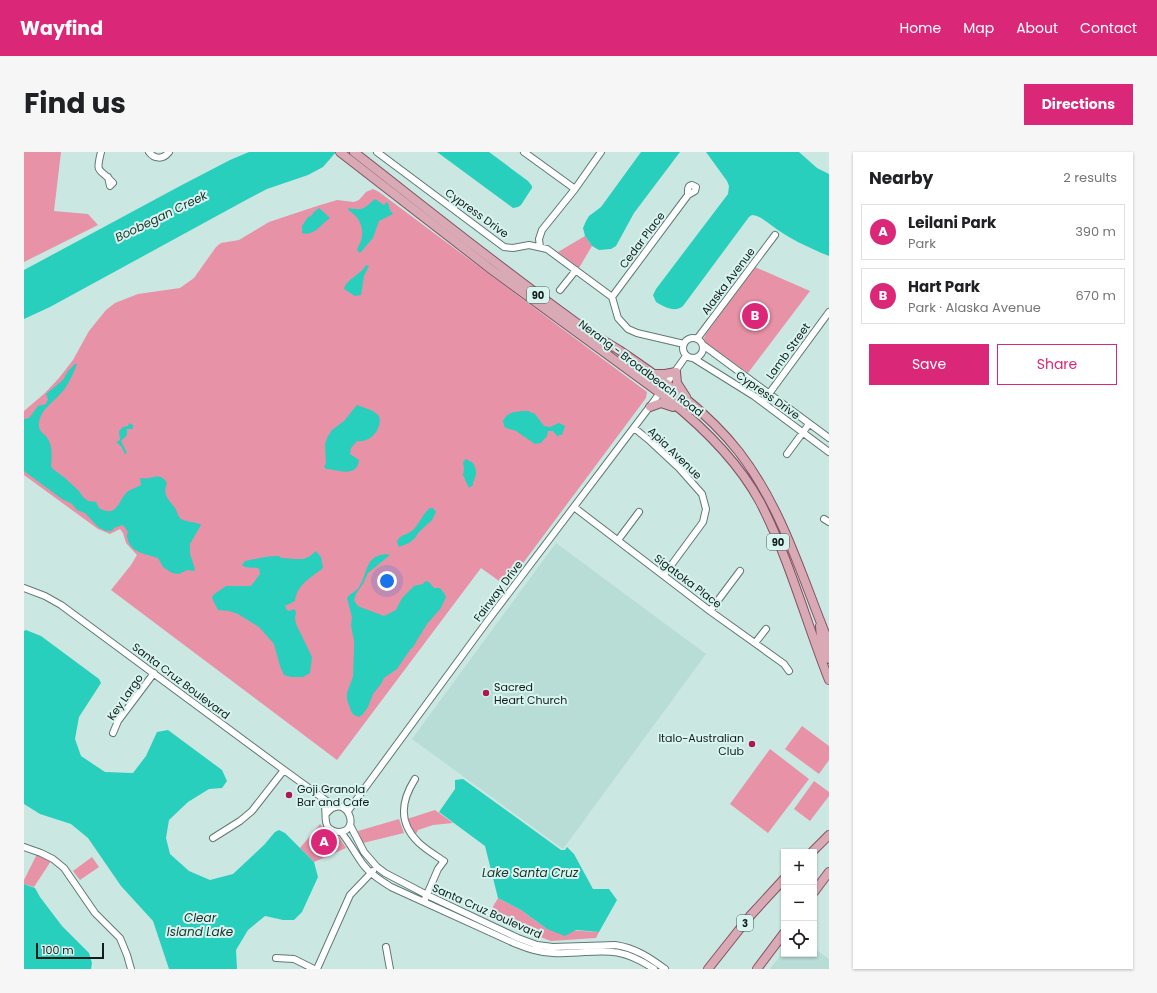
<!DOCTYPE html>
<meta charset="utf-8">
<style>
:root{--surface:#fff;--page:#f6f6f6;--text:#202124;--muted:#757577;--line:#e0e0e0;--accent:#db2777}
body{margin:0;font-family:Poppins,sans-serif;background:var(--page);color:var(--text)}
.controls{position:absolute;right:12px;bottom:12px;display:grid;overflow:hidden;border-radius:0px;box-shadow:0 1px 3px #0004}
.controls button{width:36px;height:36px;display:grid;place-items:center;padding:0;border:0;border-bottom:1px solid var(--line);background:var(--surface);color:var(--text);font:20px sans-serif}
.scale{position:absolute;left:12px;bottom:10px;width:68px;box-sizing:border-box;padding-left:4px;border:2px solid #121c1b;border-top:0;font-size:11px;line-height:14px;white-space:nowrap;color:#121c1b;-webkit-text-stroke:3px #d8f4ef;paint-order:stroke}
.you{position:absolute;left:363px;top:429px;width:14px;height:14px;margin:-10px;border:3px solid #fff;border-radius:50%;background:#1a73e8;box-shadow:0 0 0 6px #1a73e833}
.badge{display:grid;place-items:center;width:26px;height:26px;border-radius:50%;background:var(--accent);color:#fff;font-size:13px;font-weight:700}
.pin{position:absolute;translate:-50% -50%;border:2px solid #fff;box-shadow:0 1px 4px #0006}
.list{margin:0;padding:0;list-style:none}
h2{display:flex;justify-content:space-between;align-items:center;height:52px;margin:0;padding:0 16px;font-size:17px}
h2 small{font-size:13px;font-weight:400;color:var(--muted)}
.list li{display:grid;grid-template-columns:26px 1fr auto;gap:12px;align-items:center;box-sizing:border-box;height:56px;margin:0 8px 8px;padding:0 8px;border:1px solid var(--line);border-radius:0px}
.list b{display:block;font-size:15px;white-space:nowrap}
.list p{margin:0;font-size:13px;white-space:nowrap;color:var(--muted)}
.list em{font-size:13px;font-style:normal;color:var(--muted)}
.actions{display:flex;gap:8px;padding:12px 16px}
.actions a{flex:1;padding:9px 0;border:1px solid var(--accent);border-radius:0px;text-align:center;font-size:14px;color:var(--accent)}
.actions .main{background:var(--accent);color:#fff}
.icon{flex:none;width:22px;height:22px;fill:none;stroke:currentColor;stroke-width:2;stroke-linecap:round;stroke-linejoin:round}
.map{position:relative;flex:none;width:805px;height:817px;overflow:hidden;border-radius:0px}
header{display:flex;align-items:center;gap:24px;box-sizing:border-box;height:56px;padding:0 20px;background:var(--accent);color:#fff}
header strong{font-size:19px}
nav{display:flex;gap:22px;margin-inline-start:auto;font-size:14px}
.intro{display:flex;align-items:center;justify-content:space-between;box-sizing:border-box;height:96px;padding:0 24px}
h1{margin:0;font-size:28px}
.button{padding:10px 18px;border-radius:0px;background:var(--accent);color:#fff;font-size:14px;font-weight:700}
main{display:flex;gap:24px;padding:0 24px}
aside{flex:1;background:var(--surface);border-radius:0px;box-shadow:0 1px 3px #0004}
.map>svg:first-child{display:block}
.built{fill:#b7ddd6}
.green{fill:#e792a7}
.water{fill:#28cfbd}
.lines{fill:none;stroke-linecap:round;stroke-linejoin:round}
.minor-casing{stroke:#5f7975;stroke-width:8}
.major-casing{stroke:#835361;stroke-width:10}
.minor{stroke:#fff;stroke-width:6}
.major{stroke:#d9aab6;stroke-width:8}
.poi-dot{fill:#aa1954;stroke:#d8f4ef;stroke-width:1.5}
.labels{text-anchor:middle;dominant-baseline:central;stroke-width:4;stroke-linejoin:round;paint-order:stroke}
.shield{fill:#d8f4ef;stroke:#4d5d5b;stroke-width:1}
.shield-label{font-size:10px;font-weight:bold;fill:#121c1b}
.street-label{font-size:11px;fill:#121c1b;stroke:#d8f4ef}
.poi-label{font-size:11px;fill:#121c1b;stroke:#d8f4ef;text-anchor:start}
.water-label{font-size:12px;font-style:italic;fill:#19322e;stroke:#d8f4ef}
</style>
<header>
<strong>Wayfind</strong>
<nav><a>Home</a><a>Map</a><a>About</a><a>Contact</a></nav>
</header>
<div class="intro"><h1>Find us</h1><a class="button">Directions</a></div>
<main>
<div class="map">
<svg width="805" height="817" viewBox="0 0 805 817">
<rect width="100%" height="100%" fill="#cbe7e2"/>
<!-- built -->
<path class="built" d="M532,391L682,502L539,697L388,587Z
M790,796L805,807V817H746L760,799V802H790Z"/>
<!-- green -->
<path class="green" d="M0,0H37L30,59L64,62L74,73L0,110Z
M349,37L355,40L623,240L622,246L482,434L457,416L313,608L87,438L107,413L113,403L102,391L99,381L96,377L86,382L74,377L0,323V259L21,241L35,226L49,208L65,179L82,158L91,151L114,142L156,136L170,126L192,95L197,91L215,88L245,70L293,54L313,48L330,50L335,48L342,40Z
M561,84L568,94L555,116L534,100Z
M731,115L786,139L724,221L682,191L680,186L682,182Z
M778,574L805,594V608L795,622L761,597Z
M746,597L785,627L744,681L706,652Z
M790,629L805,640V644L786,669L770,657Z
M411,658L429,671L409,673L394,678L391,684L383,667Z
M375,667L380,681L339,691L334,679Z
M296,672L304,681L315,685L322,696L290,710L276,696Z
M13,702L27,709L10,735L0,732V728Z
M68,705L75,715L56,728L49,719Z
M474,746L497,758L523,777L575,780L572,786L527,789L463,765Z"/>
<!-- water -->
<path class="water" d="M225,0H312L299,15L284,23L243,37L222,48L26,155L0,167V118L156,34L206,8Z
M413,0H465L504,29L508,34V36L497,53L494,55L489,56Z
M617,0H656L610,61L592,94L587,97L575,98L568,94L561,84L559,76L562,69L565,64L577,55Z
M682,0H775L793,16L805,22V104C785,96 764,86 747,73C741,69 735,63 728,63L725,65L659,154C651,161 640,155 632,150L629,143L632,137L704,42L705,34L703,29Z
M351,47L360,53L363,50L364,51L366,58L369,62L355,69L349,86L336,101L333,98C334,94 336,92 337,89C341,76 335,64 324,58L325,56C340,59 340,56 351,47Z
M295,56L306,66C298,71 290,85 278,81V74L284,65L287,64L290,60Z
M342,113L345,114L340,124L337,143L331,144L320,137C323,126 337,123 342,113Z
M51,212H53C49,222 45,232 38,240C30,250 14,259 15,274C15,279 19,281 22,284C29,293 28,303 27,314L29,317L41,326L55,339L59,345L64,349L72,350L75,356C93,366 94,350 102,341C106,337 112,336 117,333L116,326C119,326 122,327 126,326C133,324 138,323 143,331C138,343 145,348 151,356C154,360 153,364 157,367C163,370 170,370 176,372L177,373L166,392V402L171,417L170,419L163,418L155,422L148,421L139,415L134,406C121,402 103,400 103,382L104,380L99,373L90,376L88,379H82L74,375L61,361L53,358L48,352L38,347L0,319V267L5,266L14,254L22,252L24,247L22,242L39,228L44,219Z
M333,253L349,259L355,264C359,277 346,291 333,289L327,296L326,302L335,308C333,327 312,317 302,317L300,314L302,312L301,292L304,284L308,278L320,269Z
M504,259L511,262L520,274L526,275L535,271L541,274L538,283H535L534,285L529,279H524L523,284L517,291L511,292L492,279L482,276L480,274L479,269C483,259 495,259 504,259Z
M105,271L109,273V277H103V283L97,289L103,301L101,302L97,294L92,290L96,288L95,279L99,275L104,274Z
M442,307L449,311C453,318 453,323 449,330V333L445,336L439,323L440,317L439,310Z
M406,356H409L412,360L408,368L395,380L391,386L385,391L375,395L373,390C375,383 382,383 388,379C396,372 398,362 406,356Z
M292,399L297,405L299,416C288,425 273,432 271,449L261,454L262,457L265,459L270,457L272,460L271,466L272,472L288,505L286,521L279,525H267L260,523L256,514L250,492L235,475L214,462L205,459L194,458L188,446L189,443L202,434H227L236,422L235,417L234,416C228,415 222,417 218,413L221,409C233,407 241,404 255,404L257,406C264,406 279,409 284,405C287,404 289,401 292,399Z
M361,402L366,403L344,421L339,432L333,440L330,448L333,453L336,455L360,464L372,458L378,446L390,434L399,432L401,429L405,430L410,436H416L420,441L422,445L417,456L403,472L389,495L386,498L373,517L360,526L357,532L349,542L344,555L339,562L335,565L330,563L328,561L323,548V541L329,525L330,498V488L327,474L328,465L323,446C326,441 332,440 335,435C344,422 340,405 361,402Z
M2,478L17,484L75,527L77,531L55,565L51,587L57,604L81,620L109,621L122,604L133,580L144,578L198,618L203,629L198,636L185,637L164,650L145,668L142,686L146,702L165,719L186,728L209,722L240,693L251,680L255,678L261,681L290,710L294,725L278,760L270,768H259L241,764L224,778L212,798L213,817H145L129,769L97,734L64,686L47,672L16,662L0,652V479Z
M439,627L537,698H541L543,695L550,702L569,737H585L593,748L575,780L552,778L541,784L523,777L497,758L474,746L461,694L415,660L431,637V628Z
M0,732L11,736L16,745L38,774L65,801L68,811L67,817H0Z"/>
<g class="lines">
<defs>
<path id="minor" d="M77,0C71,24 76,15 89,31L86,34L84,25
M125,0C130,7 139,8 145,0
M353,0L480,95L489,96L505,93L523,97L588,145L594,166L604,177L613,181L660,192
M500,0L551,37
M516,95L515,87L518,78L551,37L577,0
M536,138L552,118
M588,145L664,43L671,39L672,35L668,33C663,34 664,38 664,43
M659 196a10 10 0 1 1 20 0a10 10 0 1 1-20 0Z
M673,187L751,83
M679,193L805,286
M669,206L730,244L805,300
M739,250L805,160
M610,276L626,289L655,316L678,342L682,357L679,370L640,423
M763,302L785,272
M550,355L686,459L760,512L765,519
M800,367L805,370
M594,388L615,360
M0,436L21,444L37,453L260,618L311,655
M686,459L716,419
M731,491L742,477
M89,581L94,569L130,521
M391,627C377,649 374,670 394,690C401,697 411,703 420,709L414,717L401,747
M299,648C304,658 299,668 304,675C307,678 310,680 315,680C339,679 321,638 302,662
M324,659L462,471L630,249L662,204
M326,673L340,700L353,715L361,721L403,743L494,786L513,793L529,795L591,793C611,796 625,805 641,817
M317,680C325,690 331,701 338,711C345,721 356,728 367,735L490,791C503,796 515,801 529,801C572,803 589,789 630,817
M189,686L216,669L228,659L260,618
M0,695L17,701L29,707L40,716L71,761L96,786L103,803L107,817
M362,795L366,817
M252,806L270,807L290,817
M293,817L326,743L349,719"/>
<path id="major" d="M316,0L468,118L644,247C680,276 714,309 736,350C765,406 782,470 805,528
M330,0C403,57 475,115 550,169C565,180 580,189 595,198C638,227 683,259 715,300C759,357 778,426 805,491
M628,222H641L652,220L653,231L662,245
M626,255L637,251L649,255
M796,474L797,485L805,507
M788,700L805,683
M790,740L805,720
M684,817L726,764L760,727
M733,817L760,781"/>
</defs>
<!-- minor casing -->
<use href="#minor" class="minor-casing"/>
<!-- major casing -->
<use href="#major" class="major-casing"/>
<!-- minor -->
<use href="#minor" class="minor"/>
<!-- major -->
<use href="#major" class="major"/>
</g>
<!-- markers -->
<g class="poi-dot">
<circle cx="462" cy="541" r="4"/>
<circle cx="728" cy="592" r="4"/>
<circle cx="265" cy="643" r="4"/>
</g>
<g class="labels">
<!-- shield labels -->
<g class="shield">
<rect x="503" y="135" width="22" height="16" rx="3"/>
<rect x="743" y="382" width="22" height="16" rx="3"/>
<rect x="713" y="763" width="16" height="16" rx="3"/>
</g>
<g class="shield-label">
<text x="514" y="143">90</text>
<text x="754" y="390">90</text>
<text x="721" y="771">3</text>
</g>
<!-- street labels -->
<g class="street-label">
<text transform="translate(453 61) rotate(36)">Cypress Drive</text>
<text transform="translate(618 88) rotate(-53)">Cedar Place</text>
<text transform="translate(704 129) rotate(-53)">Alaska Avenue</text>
<text transform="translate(764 199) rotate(-54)">Lamb Street</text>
<text transform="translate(617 216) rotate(37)">Nerang - Broadbeach Road</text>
<text transform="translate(744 243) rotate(35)">Cypress Drive</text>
<text transform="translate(651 301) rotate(44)">Apia Avenue</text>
<text transform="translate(664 429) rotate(37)">Sigatoka Place</text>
<text transform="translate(474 439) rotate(-53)">Fairway Drive</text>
<text transform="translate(157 529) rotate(37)">Santa Cruz Boulevard</text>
<text transform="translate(101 545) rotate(-55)">Key Largo</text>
<text transform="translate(463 759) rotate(24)">Santa Cruz Boulevard</text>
</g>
<!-- poi labels -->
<g class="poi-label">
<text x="470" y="535">Sacred<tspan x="470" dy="13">Heart Church</tspan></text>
<text x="720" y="586" text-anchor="end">Italo-Australian<tspan x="720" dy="13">Club</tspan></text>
<text x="273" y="637">Goji Granola<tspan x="273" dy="13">Bar and Cafe</tspan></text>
</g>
<!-- water labels -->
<g class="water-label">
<text transform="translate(137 64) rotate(-26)">Boobegan Creek</text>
<text x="506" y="720">Lake Santa Cruz</text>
<text x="176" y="765">Clear<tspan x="176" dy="14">Island Lake</tspan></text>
</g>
</g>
</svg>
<div class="controls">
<button>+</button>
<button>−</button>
<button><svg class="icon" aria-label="locate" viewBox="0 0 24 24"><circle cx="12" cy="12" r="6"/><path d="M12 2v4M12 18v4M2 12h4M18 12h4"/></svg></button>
</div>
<div class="scale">100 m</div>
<div class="you"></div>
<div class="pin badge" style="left:300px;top:690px">A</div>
<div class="pin badge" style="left:731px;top:164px">B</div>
</div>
<aside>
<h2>Nearby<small>2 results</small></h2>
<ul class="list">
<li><span class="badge">A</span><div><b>Leilani Park</b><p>Park</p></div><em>390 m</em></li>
<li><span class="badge">B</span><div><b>Hart Park</b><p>Park · Alaska Avenue</p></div><em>670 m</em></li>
</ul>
<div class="actions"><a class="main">Save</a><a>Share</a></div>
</aside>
</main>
